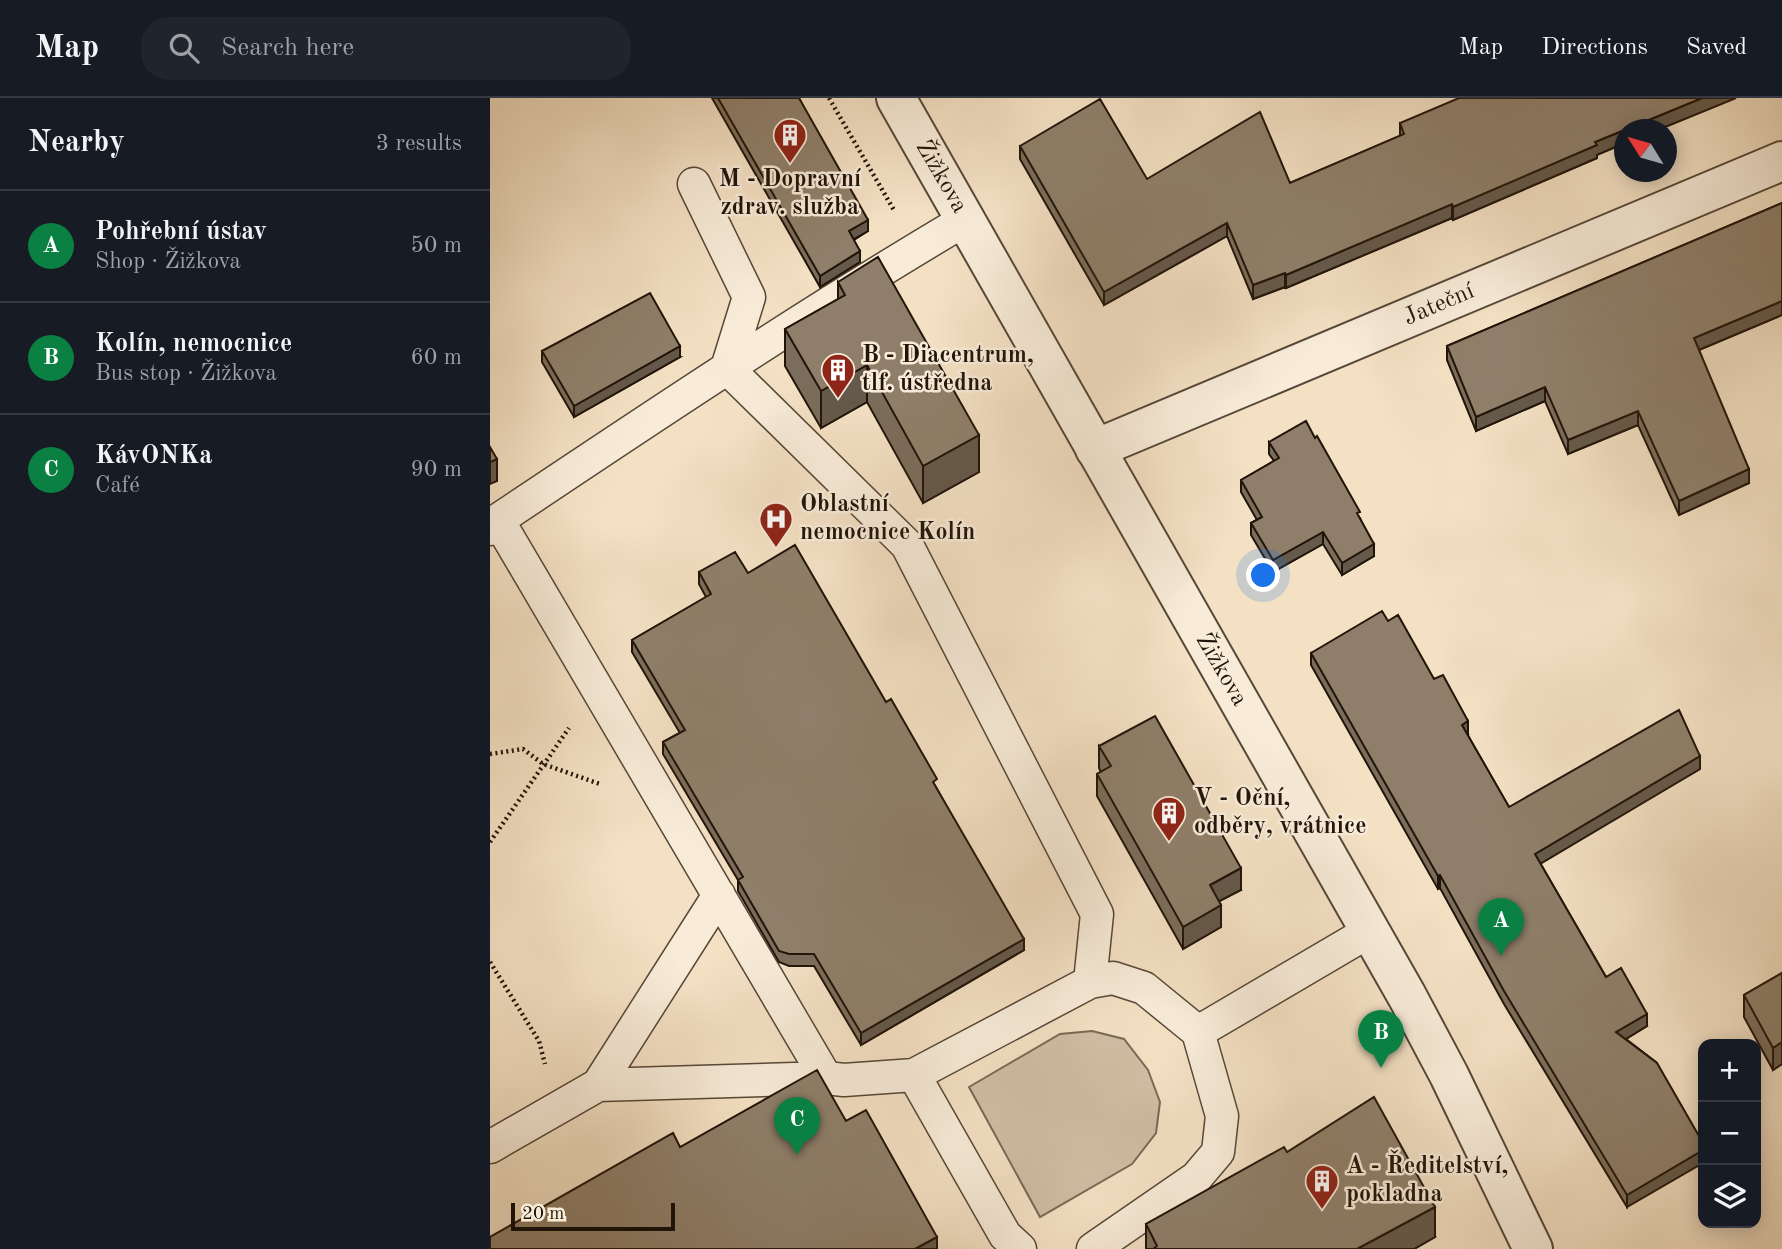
<!DOCTYPE html>
<meta charset="utf-8">
<style>
:root{--surface:#171b24;--page:#20242c;--text:#f1f3f6;--muted:#9ea1a6;--line:#363941;--accent:#0b8043}
body{margin:0;font-family:"Old Standard TT",serif;background:var(--page);color:var(--text)}
.controls{position:absolute;right:21px;bottom:21px;display:grid;overflow:hidden;border-radius:14px;box-shadow:0 4px 18px #0003}
.controls button{width:63px;height:63px;display:grid;place-items:center;padding:0;border:0;border-bottom:2px solid var(--line);background:var(--surface);color:var(--text);font:35px sans-serif}
.compass{position:absolute;left:1124px;top:21px;width:63px;height:63px;border-radius:50%;background:var(--surface);box-shadow:0 4px 18px #0003;rotate:307deg}
.scale{position:absolute;left:21px;bottom:18px;width:164px;box-sizing:border-box;padding-left:7px;border:4px solid #211409;border-top:0;font-size:19px;line-height:24px;white-space:nowrap;color:#211409;-webkit-text-stroke:5px #f8ecd9;paint-order:stroke}
.you{position:absolute;left:774px;top:478px;width:24px;height:24px;margin:-18px;border:5px solid #fff;border-radius:50%;background:#1a73e8;box-shadow:0 0 0 10px #1a73e833}
.badge{display:grid;place-items:center;width:46px;height:46px;border-radius:50%;background:var(--accent);color:#fff;font-size:23px;font-weight:700}
.pin{position:absolute;translate:-50% -58px;filter:drop-shadow(0 2px 4px #0008)}
.pin::after{content:'';position:absolute;top:37px;width:24px;height:21px;background:inherit;clip-path:polygon(0 0,100% 0,50% 100%)}
.list{margin:0;padding:0;list-style:none}
h2{display:flex;justify-content:space-between;align-items:center;height:91px;margin:0;padding:0 28px;font-size:30px}
h2 small{font-size:23px;font-weight:400;color:var(--muted)}
.list li{display:grid;grid-template-columns:46px 1fr auto;gap:21px;align-items:center;box-sizing:border-box;height:112px;padding:0 28px;border-top:2px solid var(--line)}
.list b{display:block;font-size:26px;white-space:nowrap}
.list p{margin:0;font-size:23px;white-space:nowrap;color:var(--muted)}
.list em{font-size:23px;font-style:normal;color:var(--muted)}
.icon{flex:none;width:38px;height:38px;fill:none;stroke:currentColor;stroke-width:2;stroke-linecap:round;stroke-linejoin:round}
.map{position:relative;flex:none;width:1292px;height:1151px;overflow:hidden}
header{display:flex;align-items:center;gap:42px;box-sizing:border-box;height:98px;padding:0 35px;background:var(--surface);border-bottom:2px solid var(--line)}
header strong{font-size:33px}
nav{display:flex;gap:38px;margin-inline-start:auto;font-size:24px}
.search{width:490px;height:63px;background:var(--page);display:flex;align-items:center;gap:18px;box-sizing:border-box;padding:0 24px;border-radius:28px;color:var(--muted);font-size:26px}
main{display:flex}
aside{flex:1;background:var(--surface)}
.map>svg:first-child{display:block}
.green{fill:#d0bea4;stroke:#786956;stroke-width:2}
.lines{fill:none;stroke-linecap:round;stroke-linejoin:round}
.service-casing{stroke:#564738;stroke-width:35}
.minor-casing{stroke:#564738;stroke-width:42}
.tertiary-casing{stroke:#564738;stroke-width:42}
.path{stroke:#211409;stroke-width:4.5;stroke-dasharray:2 3.5;stroke-linecap:butt}
.service{stroke:#f8ecd9;stroke-width:32}
.minor{stroke:#f8ecd9;stroke-width:38}
.tertiary{stroke:#f8ecd9;stroke-width:38}
.wall{fill:#7b6d5b;stroke:#211409;stroke-width:2}
.shaded-wall{fill:#64594a;stroke:#211409;stroke-width:2}
.building{fill:#8f7f6a;stroke:#211409;stroke-width:2}
.labels{text-anchor:middle;dominant-baseline:central;stroke-width:5;stroke-linejoin:round;paint-order:stroke}
.street-label{font-size:24px;fill:#211409;stroke:#f8ecd9}
.poi-label{font-size:24px;font-weight:bold;fill:#211409;stroke:#f8ecd9;text-anchor:start}
</style>
<header>
<strong>Map</strong>
<div class="search"><svg class="icon" aria-label="search" viewBox="0 0 24 24"><circle cx="10" cy="10" r="6"/><path d="M15 15l6 6"/></svg>Search here</div>
<nav><a>Map</a><a>Directions</a><a>Saved</a></nav>
</header>
<main>
<aside>
<h2>Nearby<small>3 results</small></h2>
<ul class="list">
<li><span class="badge">A</span><div><b>Pohřební ústav</b><p>Shop · Žižkova</p></div><em>50 m</em></li>
<li><span class="badge">B</span><div><b>Kolín, nemocnice</b><p>Bus stop · Žižkova</p></div><em>60 m</em></li>
<li><span class="badge">C</span><div><b>KávONKa</b><p>Café</p></div><em>90 m</em></li>
</ul>
</aside>
<div class="map">
<svg width="1292" height="1151" viewBox="0 0 1292 1151">
<rect width="100%" height="100%" fill="#f4e1c4"/>
<filter id="stains"><feTurbulence type="fractalNoise" baseFrequency=".00286" numOctaves="4"/><feColorMatrix values="0 0 0 0 .2 0 0 0 0 .09 0 0 0 0 .02 0 0 0 .5 -.17"/></filter>
<radialGradient id="worn" r=".72"><stop offset=".6" stop-color="#630" stop-opacity="0"/><stop offset="1" stop-color="#630" stop-opacity=".3"/></radialGradient>
<!-- green -->
<path class="green" d="M602,933L634,941L658,972L670,1004L666,1035L642,1066L550,1119L479,989L570,936Z"/>
<g class="lines">
<defs>
<path id="service" d="M204,86L259,199L237,270L417,447L607,816L600,884
M0,431L8,422C162,319 316,216 475,122
M708,934L880,833
M424,977L515,1137L530,1151
M336,980L354,982L424,977L600,884L623,880L654,890L708,934L732,1018L728,1054L706,1080L603,1151
M108,987L229,797
M0,1049L108,987L336,980L8,422"/>
<path id="minor" d="M605,351L1292,63"/>
<path id="tertiary" d="M406,0L917,898L959,977L1043,1151"/>
</defs>
<!-- service casing -->
<use href="#service" class="service-casing"/>
<!-- minor casing -->
<use href="#minor" class="minor-casing"/>
<!-- tertiary casing -->
<use href="#tertiary" class="tertiary-casing"/>
<!-- path -->
<path class="path" d="M339,0L405,114
M0,656L33,651L53,666L110,686
M0,744L79,630
M0,864L49,943L55,966"/>
<!-- service -->
<use href="#service" class="service"/>
<!-- minor -->
<use href="#minor" class="minor"/>
<!-- tertiary -->
<use href="#tertiary" class="tertiary"/>
</g>
<!-- wall -->
<path class="wall" d="M222,0H309L378,133L364,142L370,164L330,189Z
M910,25L1107,57V60L963,122L962,120L796,190L795,189L763,201L737,138L614,207L530,61V48L657,81L800,85L910,38Z
M1292,105V217L1209,252L1259,385L1189,417L1148,327L1078,356L1055,303L986,333L957,262V248Z
M348,184L489,374L433,405L377,304L331,330L295,268V231L348,201Z
M52,253L190,259L84,319L52,264Z
M779,344L870,420L884,458L852,477L833,446L783,474L761,437V425L767,422L751,394V382L784,363L779,356Z
M209,474L258,475L396,604L447,691L534,852L371,947L324,868H299L289,864L248,793V782L173,656V644L190,635L142,554V542L216,499L209,486Z
M898,523L944,581L978,636H977L1019,709L1210,671L1050,765L1116,879L1157,928L1136,941L1167,965L1137,1109L1014,906L950,790L948,791L821,567V555Z
M609,648L751,792L729,803L731,829L693,851L607,698V676L611,674L609,670Z
M1292,875V966L1283,972L1254,919V897Z
M797,1054L945,1139L924,1151H656V1126Z"/>
<!-- shaded-wall -->
<path class="shaded-wall" d="M1212,0H1246L1168,32H1135Z
M1135,32V45L1107,57V60L963,122V109L1105,44Z
M962,106V120L796,190V177Z
M378,122V133L359,144V133Z
M737,125V138L614,207V194Z
M370,153V164L330,189V178Z
M795,175V189L763,201V187Z
M1292,203V217L1204,254V240Z
M190,248V259L84,319V308Z
M377,267V304L331,330V293Z
M1055,289V303L986,333V319Z
M1148,313V327L1078,356V342Z
M489,337V374L433,405V368Z
M7,361V383L0,386V364Z
M1259,371V385L1189,417V403Z
M833,434V446L783,474V462Z
M884,446V458L852,477V465Z
M978,623V636L972,639V627Z
M1210,658V671L1045,769V756Z
M751,770V792L720,808V787Z
M950,777V790L948,791V778Z
M731,807V829L693,851V829Z
M534,841V852L371,947V935Z
M1157,916V928L1126,947V934Z
M1292,944V966L1283,972V950Z
M1213,1052V1065L1137,1109V1097Z
M945,1109V1139L924,1151H867Z
M447,1139V1151H425Z"/>
<!-- building -->
<path class="building" d="M228,0H309L378,122L359,133L370,153L330,178Z
M969,0H1212L1105,44L1107,47L963,109L962,106L796,177L795,175L763,187L737,125L614,194L530,48L610,1L657,81L770,14L800,85L914,36L910,25Z
M1292,105V203L1204,240L1259,371L1189,403L1148,313L1078,342L1055,289L986,319L957,248Z
M388,159L489,337L433,368L377,267L331,293L295,231L355,197L348,184Z
M160,195L190,248L84,308L52,253Z
M816,323L825,340L827,338L870,414L867,415L884,446L852,465L833,434L783,462L761,425L772,419L751,382L789,360L779,344Z
M0,349L7,361L0,364Z
M305,447L396,604L401,601L447,681L443,684L534,841L371,935L324,856H299L289,853L248,782L253,779L173,644L195,632L142,542L221,496L209,474L245,454L258,475Z
M892,513L898,523L908,517L944,581L953,577L978,623L972,627L1019,709L1189,612L1210,658L1045,756L1116,879L1131,870L1157,916L1126,934L1167,965L1213,1045V1052L1137,1097L1014,893L950,777L948,778L821,555Z
M665,618L751,770L720,787L731,807L693,829L607,676L621,668L609,648Z
M1292,875V944L1283,950L1254,897Z
M327,972L356,1023L376,1012L447,1139L425,1151H0V1139L183,1035L190,1049Z
M884,999L945,1109L867,1151H663L667,1148L656,1126L794,1049L797,1054Z"/>
<!-- icons -->
<defs>
<symbol id="building-pin" viewBox="-11 -11 22 30"><path d="M0 17L-7.5 6A9.5 9.5 0 1 1 7.5 6Z" fill="#8f2418" stroke="#f8ecd9"/><path d="M-4-6H4V6H1V3H-1V6H-4ZM-2.5-4.3h1.7v1.8h-1.7ZM.8-4.3h1.7v1.8H.8ZM-2.5-1h1.7V.8h-1.7ZM.8-1h1.7V.8H.8Z" fill="#fff"/></symbol>
<symbol id="hospital-pin" viewBox="-11 -11 22 30"><path d="M0 17L-7.5 6A9.5 9.5 0 1 1 7.5 6Z" fill="#8f2418" stroke="#f8ecd9"/><path d="M-5-5h3v3.5h4V-5h3V5h-3V1.5h-4V5h-3Z" fill="#fff"/></symbol>
</defs>
<g fill-rule="evenodd">
<use href="#building-pin" x="281" y="18" width="38" height="52"/>
<use href="#building-pin" x="329" y="253" width="38" height="52"/>
<use href="#hospital-pin" x="267" y="402" width="38" height="52"/>
<use href="#building-pin" x="660" y="696" width="38" height="52"/>
<use href="#building-pin" x="813" y="1064" width="38" height="52"/>
</g>
<g class="labels">
<!-- street labels -->
<g class="street-label">
<text transform="translate(451 79) rotate(60)">Žižkova</text>
<text transform="translate(949 207) rotate(-23)">Jateční</text>
<text transform="translate(731 572) rotate(60)">Žižkova</text>
</g>
<!-- poi labels -->
<g class="poi-label">
<text x="300" y="82" text-anchor="middle">M - Dopravní<tspan x="300" dy="28">zdrav. služba</tspan></text>
<text x="372" y="258">B - Diacentrum,<tspan x="372" dy="28">tlf. ústředna</tspan></text>
<text x="310" y="407">Oblastní<tspan x="310" dy="28">nemocnice Kolín</tspan></text>
<text x="704" y="701">V - Oční,<tspan x="704" dy="28">odběry, vrátnice</tspan></text>
<text x="856" y="1069">A - Ředitelství,<tspan x="856" dy="28">pokladna</tspan></text>
</g>
</g>
<rect width="100%" height="100%" filter="url(#stains)"/>
<rect width="100%" height="100%" fill="url(#worn)"/>
</svg>
<div class="controls">
<button>+</button>
<button>−</button>
<button><svg class="icon" aria-label="layers" viewBox="0 0 24 24"><path d="M12 4l9 5-9 5-9-5zM3 14l9 5 9-5"/></svg></button>
</div>
<svg class="compass" viewBox="-18 -18 36 36"><path d="M0-13l5 13h-10z" fill="#e53935"/><path d="M0 13l5-13h-10z" fill="#9ea1a6"/></svg>
<div class="scale">20 m</div>
<div class="you"></div>
<div class="pin badge" style="left:1011px;top:858px">A</div>
<div class="pin badge" style="left:891px;top:970px">B</div>
<div class="pin badge" style="left:307px;top:1057px">C</div>
</div>
</main>
